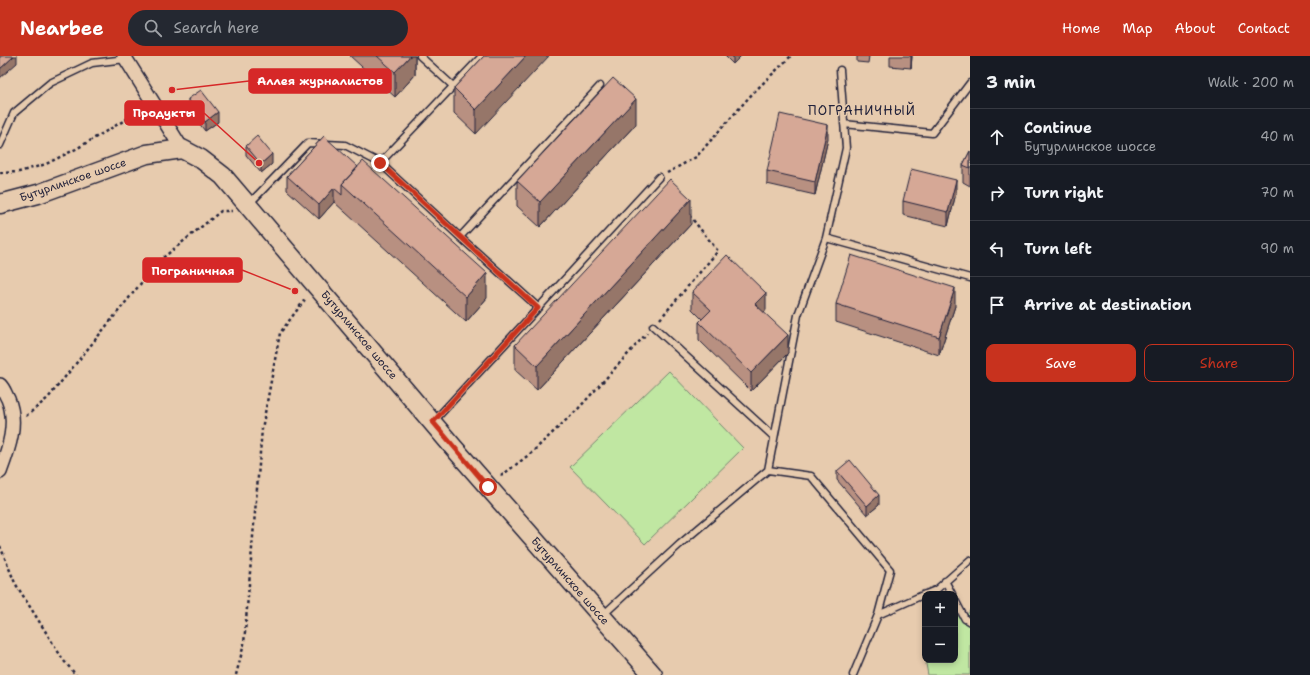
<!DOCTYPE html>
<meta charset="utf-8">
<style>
:root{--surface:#171b24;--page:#242831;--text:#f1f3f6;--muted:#9ea1a6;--line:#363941;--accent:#c8321e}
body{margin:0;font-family:"Shantell Sans",sans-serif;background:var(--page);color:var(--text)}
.controls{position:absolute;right:12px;bottom:12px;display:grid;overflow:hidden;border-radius:8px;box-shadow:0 2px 6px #0003}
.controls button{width:36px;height:36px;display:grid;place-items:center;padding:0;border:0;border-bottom:1px solid var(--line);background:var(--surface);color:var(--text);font:20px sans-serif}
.stop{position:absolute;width:12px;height:12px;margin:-9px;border:3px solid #c8321e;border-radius:50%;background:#fff}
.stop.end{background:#c8321e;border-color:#fff;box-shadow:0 1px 4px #0008}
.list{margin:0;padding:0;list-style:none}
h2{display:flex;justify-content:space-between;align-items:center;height:52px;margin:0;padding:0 16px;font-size:17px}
h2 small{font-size:13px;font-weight:400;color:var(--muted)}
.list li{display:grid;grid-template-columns:26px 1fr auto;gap:12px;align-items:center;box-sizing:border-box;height:56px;padding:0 16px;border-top:1px solid var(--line)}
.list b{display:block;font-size:15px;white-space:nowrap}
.list p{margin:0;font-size:13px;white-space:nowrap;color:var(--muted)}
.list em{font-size:13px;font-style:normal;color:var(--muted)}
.actions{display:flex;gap:8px;padding:12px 16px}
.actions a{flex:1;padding:9px 0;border:1px solid var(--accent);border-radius:8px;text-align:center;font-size:14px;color:var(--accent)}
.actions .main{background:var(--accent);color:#fff}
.icon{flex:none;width:22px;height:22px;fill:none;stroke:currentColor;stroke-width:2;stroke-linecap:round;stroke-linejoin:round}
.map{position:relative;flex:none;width:970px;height:619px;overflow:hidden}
header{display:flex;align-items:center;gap:24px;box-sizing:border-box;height:56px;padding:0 20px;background:var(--accent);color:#fff}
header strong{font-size:19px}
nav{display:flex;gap:22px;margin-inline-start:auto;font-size:14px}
.search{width:280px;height:36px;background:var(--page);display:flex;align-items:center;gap:10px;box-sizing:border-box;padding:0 14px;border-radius:22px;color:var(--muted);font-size:15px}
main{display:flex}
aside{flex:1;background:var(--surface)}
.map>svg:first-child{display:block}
.green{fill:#c0e7a2;stroke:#71846e}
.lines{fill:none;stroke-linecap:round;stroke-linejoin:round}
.service-casing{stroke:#22223b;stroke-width:9}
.minor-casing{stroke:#22223b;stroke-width:16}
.secondary-casing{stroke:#22223b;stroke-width:21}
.path{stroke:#22223b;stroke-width:2.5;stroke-dasharray:3 3;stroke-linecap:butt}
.service{stroke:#e7cbae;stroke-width:6}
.minor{stroke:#e7cbae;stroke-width:13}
.secondary{stroke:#e7cbae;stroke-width:18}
.wall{fill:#b89081;stroke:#22223b}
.shaded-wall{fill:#967669;stroke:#22223b}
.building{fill:#d6a896;stroke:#22223b}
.route{stroke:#c8321e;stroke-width:5}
.labels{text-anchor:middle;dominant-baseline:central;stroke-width:3;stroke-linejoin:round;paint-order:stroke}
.street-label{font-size:11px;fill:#22223b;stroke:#e7cbae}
.quarter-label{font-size:13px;letter-spacing:1px;fill:#22223b;stroke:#e7cbae}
.leader{fill:none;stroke:#d62828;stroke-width:1.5}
.callout-dot{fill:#d62828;stroke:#e7cbae;stroke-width:1.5}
.callout{fill:#d62828;stroke:#d62828;stroke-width:1.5}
.callout-label{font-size:12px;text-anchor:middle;font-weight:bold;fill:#fff}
</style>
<header>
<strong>Nearbee</strong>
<div class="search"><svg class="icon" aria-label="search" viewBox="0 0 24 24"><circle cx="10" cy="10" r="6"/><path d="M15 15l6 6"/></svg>Search here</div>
<nav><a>Home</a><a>Map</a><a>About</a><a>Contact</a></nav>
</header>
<main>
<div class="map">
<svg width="970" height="619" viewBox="0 0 970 619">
<rect width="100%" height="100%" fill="#e7cbae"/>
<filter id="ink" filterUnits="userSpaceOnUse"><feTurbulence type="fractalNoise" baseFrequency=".025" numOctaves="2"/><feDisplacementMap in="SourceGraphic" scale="8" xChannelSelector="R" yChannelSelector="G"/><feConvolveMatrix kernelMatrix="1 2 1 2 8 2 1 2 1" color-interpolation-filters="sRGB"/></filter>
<g filter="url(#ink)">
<!-- green -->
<path class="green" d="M669,315L743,392L645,488L570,411Z
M970,554V619H928L926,608L928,604H955V560L956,559L965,563Z"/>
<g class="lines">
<defs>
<path id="service" d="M420,0L453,30
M844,68L932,77L970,27
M0,89L14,57L50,27L92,7L126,3
M380,107L482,0
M249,148L308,87L345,89L380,107L460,181L600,30
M460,181L539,252
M826,182L970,222
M653,270L774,381
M434,365L659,121
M768,414L798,259L826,182L846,92L840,14
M945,525L952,538
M926,538L936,534L970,504
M955,544L965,563L970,566
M603,559L680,488L768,414L811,420L890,514L878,559L853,619
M878,559L925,538"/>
<path id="minor" d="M124,0L182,93
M0,329C4,333 5,338 8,343C18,367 9,392 0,416"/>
<path id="secondary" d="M0,148L38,138L147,98L182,93L201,103L223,120L454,392L653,619"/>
</defs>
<!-- service casing -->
<use href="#service" class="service-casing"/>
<!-- minor casing -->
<use href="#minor" class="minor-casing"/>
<!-- secondary casing -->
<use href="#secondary" class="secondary-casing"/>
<!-- path -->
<path class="path" d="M0,117L19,116L46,108L76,93L142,54
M667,117L696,101L752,38L791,0
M660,263L718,195L689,159
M26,360L48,342L159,205L221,155H232
M501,420L530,398L578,353L647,277
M0,490L15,527L64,605L76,619
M236,619L244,588L262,373L280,277L306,242"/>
<!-- service -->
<use href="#service" class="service"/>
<!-- minor -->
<use href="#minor" class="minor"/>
<!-- secondary -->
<use href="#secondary" class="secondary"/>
</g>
<!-- wall -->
<path class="wall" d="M350,0H415V19L395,41Z
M484,0L476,78L454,57V32Z
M725,0H741L733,8Z
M857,0H869L868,7L857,6Z
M890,0H912L911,12L890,10Z
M188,43L218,66L205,75L188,53Z
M636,68L540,171L517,150V125Z
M324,80L487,242L466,266L334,146L319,163L287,134V120Z
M828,83L815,139L767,128V115Z
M246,90L272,108L261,117L246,99Z
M970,95V130L963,126V109Z
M956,137L948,170L903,159V145Z
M691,168L537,334L515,314V289Z
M692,236L766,254L764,257L788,297L751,335L699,284V266L702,263L692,253Z
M836,248L955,250L939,299L836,266Z
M837,415L879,449L867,459L837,424Z"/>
<!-- shaded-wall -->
<path class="shaded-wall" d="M14,0H17V7L0,22V13Z
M410,0H415V19L395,41V16Z
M526,0H549L476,78V54Z
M733,0H741L733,8Z
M911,0H912L911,12Z
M636,43V68L540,171V146Z
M218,56V66L205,75V66Z
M828,69V83L815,139V126Z
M272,98V108L261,117V108Z
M956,124V137L948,170V156Z
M334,132V146L319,163V149Z
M691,143V168L537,334V310Z
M487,217V242L466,266V241Z
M955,232V250L939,299V281Z
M766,237V254L755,266V248Z
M788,279V297L751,335V317Z
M879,439V449L867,459V450Z"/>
<!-- building -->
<path class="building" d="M0,0H14L0,13Z
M377,0H410L395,16Z
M484,0H526L476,54L454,32Z
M613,22L636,43L540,146L517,125Z
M201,34L218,56L205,66L188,43Z
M780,58L828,69L815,126L767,115Z
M257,80L272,98L261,108L246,90Z
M324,80L358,111L342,128V139L334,132L319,149L287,120Z
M970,95V112L963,109Z
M363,105L487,217L466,241L342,128Z
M911,113L956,124L948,156L903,145Z
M670,123L691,143L537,310L515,289Z
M727,199L766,237L755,248L788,279L751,317L699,266L711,254L692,236Z
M851,199L955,232L939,281L836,248Z
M850,404L879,439L867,450L837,415Z"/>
</g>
<g class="lines" filter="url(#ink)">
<!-- route -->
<path class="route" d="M380,107L538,252L433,366L488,431"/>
</g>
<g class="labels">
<!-- street labels -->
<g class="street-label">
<text transform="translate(73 124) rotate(-19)">Бутурлинское шоссе</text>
<text transform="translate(359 279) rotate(50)">Бутурлинское шоссе</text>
<text transform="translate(570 525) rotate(49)">Бутурлинское шоссе</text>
</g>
<!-- quarter labels -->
<g class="quarter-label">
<text x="862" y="54">ПОГРАНИЧНЫЙ</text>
</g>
</g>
<!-- callouts -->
<path class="leader" d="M172 34L249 25M259 107L204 57M295 235L242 214"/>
<g class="callout-dot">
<circle cx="172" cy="34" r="4"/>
<circle cx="259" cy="107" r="4"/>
<circle cx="295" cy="235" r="4"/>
</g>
<g class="callout">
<rect x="249" y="13" width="142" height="24" rx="4"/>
<rect x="125" y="45" width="79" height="24" rx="4"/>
<rect x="143" y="202" width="99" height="24" rx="4"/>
</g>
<g class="callout-label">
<text x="320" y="29">Аллея журналистов</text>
<text x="164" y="61">Продукты</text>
<text x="193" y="219">Пограничная</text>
</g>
</svg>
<div class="controls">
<button>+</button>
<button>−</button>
</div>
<div class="stop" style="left:488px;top:431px"></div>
<div class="stop end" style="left:380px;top:107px"></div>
</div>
<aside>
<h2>3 min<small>Walk · 200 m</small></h2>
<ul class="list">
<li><svg class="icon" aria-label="ahead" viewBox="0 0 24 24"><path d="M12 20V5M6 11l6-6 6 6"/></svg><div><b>Continue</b><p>Бутурлинское шоссе</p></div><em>40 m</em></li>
<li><svg class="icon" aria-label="right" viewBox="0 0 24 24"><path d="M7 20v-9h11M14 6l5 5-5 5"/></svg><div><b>Turn right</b></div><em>70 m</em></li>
<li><svg class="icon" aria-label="left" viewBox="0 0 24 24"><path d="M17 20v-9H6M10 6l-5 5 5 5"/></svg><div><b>Turn left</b></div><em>90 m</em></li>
<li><svg class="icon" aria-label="arrive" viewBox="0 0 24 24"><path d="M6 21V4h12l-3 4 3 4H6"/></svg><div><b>Arrive at destination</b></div></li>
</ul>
<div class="actions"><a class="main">Save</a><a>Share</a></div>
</aside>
</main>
